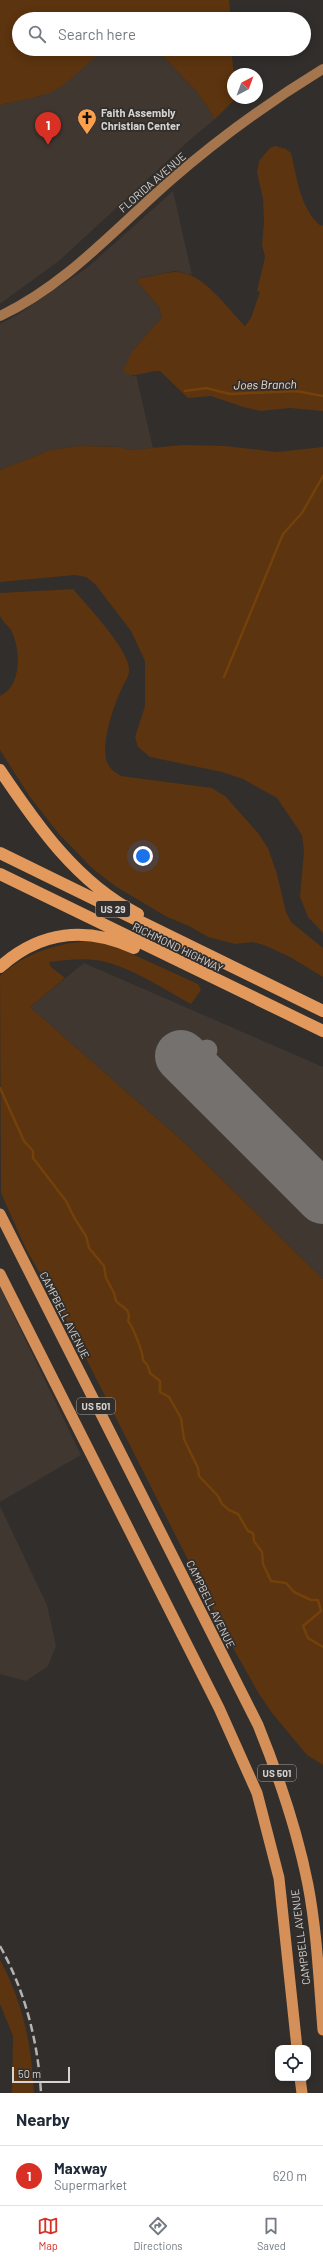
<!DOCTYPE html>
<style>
:root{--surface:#fff;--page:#f2f2f3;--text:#1f2937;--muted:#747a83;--line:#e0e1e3;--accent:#d93025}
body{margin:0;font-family:Barlow,sans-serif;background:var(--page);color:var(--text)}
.controls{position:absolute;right:12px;bottom:12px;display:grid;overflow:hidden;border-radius:8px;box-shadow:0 2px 10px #0003}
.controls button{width:36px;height:36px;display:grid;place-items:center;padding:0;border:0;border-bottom:1px solid var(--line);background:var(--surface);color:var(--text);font:20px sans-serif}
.compass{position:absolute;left:227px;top:68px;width:36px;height:36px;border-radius:50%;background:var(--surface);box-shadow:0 2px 10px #0003;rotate:41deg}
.scale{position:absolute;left:12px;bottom:10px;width:58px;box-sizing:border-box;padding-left:4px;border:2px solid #d5d4d2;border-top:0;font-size:11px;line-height:14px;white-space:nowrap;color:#d5d4d2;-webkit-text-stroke:3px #312e2c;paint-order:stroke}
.you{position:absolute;left:143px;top:856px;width:14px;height:14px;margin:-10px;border:3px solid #fff;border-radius:50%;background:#1a73e8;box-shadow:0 0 0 6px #1a73e833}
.badge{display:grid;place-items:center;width:26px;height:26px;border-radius:50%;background:var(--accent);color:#fff;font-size:13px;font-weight:700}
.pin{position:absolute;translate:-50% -33px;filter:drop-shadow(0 1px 2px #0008)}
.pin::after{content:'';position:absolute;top:21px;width:14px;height:12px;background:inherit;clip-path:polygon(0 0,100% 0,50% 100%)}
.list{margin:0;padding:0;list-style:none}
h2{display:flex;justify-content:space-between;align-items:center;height:52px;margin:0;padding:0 16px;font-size:17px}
h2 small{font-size:13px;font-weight:400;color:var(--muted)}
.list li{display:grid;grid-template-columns:26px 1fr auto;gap:12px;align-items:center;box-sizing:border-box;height:60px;padding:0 16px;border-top:1px solid var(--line)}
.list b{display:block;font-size:15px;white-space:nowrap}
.list p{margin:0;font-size:13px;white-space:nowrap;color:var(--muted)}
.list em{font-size:13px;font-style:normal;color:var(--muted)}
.icon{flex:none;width:22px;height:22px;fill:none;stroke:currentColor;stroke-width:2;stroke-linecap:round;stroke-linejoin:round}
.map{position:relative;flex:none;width:323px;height:2093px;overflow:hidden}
.search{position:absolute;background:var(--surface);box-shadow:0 2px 10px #0003;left:12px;right:12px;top:12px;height:44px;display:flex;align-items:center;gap:10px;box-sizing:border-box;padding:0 14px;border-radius:22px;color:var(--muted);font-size:15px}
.sheet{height:112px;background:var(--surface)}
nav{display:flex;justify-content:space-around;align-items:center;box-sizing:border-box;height:56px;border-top:1px solid var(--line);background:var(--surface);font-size:11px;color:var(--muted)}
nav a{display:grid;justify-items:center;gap:2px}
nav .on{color:var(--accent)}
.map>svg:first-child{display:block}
.built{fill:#3f3730}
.green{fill:#5c340f}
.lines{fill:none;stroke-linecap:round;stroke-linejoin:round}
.stream{stroke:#74410a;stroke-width:2.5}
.taxiway{stroke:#74716f;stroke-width:21}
.runway{stroke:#74716f;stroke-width:52}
.secondary{stroke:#a5754e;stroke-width:10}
.trunk{stroke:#d49058;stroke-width:11}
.motorway{stroke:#e3995b;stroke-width:12}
.rail{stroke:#b6b4b2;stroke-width:2.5;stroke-dasharray:8 4;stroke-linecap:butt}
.labels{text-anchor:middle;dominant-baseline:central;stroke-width:3.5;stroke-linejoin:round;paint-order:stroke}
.shield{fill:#312e2c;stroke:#a4a2a0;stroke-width:1}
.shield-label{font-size:10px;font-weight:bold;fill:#d5d4d2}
.poi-label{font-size:11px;font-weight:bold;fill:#d5d4d2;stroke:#312e2c;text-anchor:start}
.street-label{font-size:11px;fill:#d5d4d2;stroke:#312e2c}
.water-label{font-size:12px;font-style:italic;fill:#f1decf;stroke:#312e2c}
</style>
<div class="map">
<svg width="323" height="2093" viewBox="0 0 323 2093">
<rect width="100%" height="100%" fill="#312e2c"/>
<!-- built -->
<path class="built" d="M108,49H156L197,92L215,119L192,138L60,260L0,304V105L41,96L61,86L92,58Z
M173,191L192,275L175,271L141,278L137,281L159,307L162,317L133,350L132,377L136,375L153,448L130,450L120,447L79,446L50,450L0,470V324L17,315L88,267Z
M84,963L323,1067V1279L186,1144L30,1007Z
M0,1287L81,1455L0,1502Z
M0,1506L47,1605L56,1646L48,1666L26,1681L0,1674Z"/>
<!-- green -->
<path class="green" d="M0,0H229L231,19H19V49H108C89,60 79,73 62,86C45,98 20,100 0,105Z
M156,49H231L234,74L233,98H236L215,119L197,92Z
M275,146L286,149L291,153C297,177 300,209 321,226L323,225V411L290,408L260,411L243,407L211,396L188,398L160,371C146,370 132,381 123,370L133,350L162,317L159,307L137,281L141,278C149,277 171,271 177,272C205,274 226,307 245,326L251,318L260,292L257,291L265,257L262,245L264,222L263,199L257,172L259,161L270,148Z
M183,445L225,446L277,452L323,447V933L308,917L300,897L304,851L302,835L277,798L243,779L222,772L150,757L138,747L135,737L145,706V661L131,631L95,584L86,577L75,575L0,582V470L50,450L79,446L120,447L130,450Z
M73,589C86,604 128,649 129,668C130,676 125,681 122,688C114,704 99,748 108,764C111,770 116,773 121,776L212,788L226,797L258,833L268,848L277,874L286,912L291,922L323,948V977L290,957L264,945L252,942L235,944L208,937L189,926L167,917L115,886L92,868L59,834L30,797L0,750V696C22,686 21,650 11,630C8,625 1,621 0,615C0,608 0,600 0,593Z
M95,941L121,949L198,984L201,990L191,1004C165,990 125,963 95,960C80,958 64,960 49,962L51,967L65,978L30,1007L186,1144L323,1279V1765L307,1755L272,1713L259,1694L227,1637L68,1323L25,1247L1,1193L0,976C26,952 59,942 95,941Z
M0,1960C23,2002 32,2046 34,2093H12L13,2036L0,2004Z"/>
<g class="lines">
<!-- stream -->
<path class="stream" d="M185,391L206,388L230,394L296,391L323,396
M224,677L283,534L302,513L323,476
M0,1088L24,1141L33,1151V1158L66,1201L75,1219L86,1236L89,1248L104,1266L106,1278L114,1293L116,1301C121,1307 132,1309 128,1321C133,1327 143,1352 143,1360L148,1366L150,1373L160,1381V1392L169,1397L181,1418L184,1439L198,1468L199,1476L218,1496L222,1504L229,1510L238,1514L248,1531L253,1533L254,1541L262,1552L263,1564L271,1581L286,1583L294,1592L311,1600H318L321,1611L303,1626L308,1638L323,1647"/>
<!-- taxiway -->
<path class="taxiway" d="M190,1066L207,1050"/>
<!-- runway -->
<path class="runway" d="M181,1056L323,1198"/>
<!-- secondary -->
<path class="secondary" d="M0,316C66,285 116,228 171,180C218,139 269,102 323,69"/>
<!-- trunk -->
<path class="trunk" d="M0,1214L258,1725C279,1777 297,1829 308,1885C317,1932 319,1982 323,2030
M0,1274L219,1708L257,1793L279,1878L297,2048
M300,2078L302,2093"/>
<!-- motorway -->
<path class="motorway" d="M0,770C37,825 77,883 138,914
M0,853L323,1011
M0,874L323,1031
M0,967C40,931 86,926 134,948"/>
<!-- rail -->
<path class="rail" d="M0,1946C25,1991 38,2041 41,2093"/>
</g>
<!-- icons -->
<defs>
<symbol id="church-pin" viewBox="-11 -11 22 30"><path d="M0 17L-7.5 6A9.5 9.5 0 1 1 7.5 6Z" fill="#fa9f4e" stroke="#312e2c"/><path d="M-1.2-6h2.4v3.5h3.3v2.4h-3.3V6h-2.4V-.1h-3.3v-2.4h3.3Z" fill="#111"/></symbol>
</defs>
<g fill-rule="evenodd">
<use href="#church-pin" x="76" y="107" width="22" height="30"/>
</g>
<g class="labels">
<!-- shield labels -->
<g class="shield">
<rect x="96" y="901" width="34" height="16" rx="3"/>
<rect x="77" y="1398" width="38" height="16" rx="3"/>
<rect x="258" y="1765" width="38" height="16" rx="3"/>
</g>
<g class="shield-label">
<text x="113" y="909">US 29</text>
<text x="96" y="1406">US 501</text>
<text x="277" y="1773">US 501</text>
</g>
<!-- poi labels -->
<g class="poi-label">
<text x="101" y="112">Faith Assembly<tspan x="101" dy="13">Christian Center</tspan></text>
</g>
<!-- street labels -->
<g class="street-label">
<text transform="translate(152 182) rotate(-41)">FLORIDA AVENUE</text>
<text transform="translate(178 947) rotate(26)">RICHMOND HIGHWAY</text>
<text transform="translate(65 1315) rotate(63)">CAMPBELL AVENUE</text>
<text transform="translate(211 1604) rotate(64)">CAMPBELL AVENUE</text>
<text transform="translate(300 1937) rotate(-97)">CAMPBELL AVENUE</text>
</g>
<!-- water labels -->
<g class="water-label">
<text transform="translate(265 384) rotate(-1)">Joes Branch</text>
</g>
</g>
</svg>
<div class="controls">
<button><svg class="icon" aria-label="locate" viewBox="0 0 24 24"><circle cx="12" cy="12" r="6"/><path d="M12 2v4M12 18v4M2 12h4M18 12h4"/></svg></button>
</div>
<svg class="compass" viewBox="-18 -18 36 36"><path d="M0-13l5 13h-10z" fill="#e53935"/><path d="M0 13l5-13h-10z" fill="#747a83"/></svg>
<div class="scale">50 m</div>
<div class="you"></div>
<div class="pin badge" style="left:48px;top:145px">1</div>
<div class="search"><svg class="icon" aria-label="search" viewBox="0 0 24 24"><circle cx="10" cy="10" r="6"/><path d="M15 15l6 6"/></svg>Search here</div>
</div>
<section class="sheet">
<h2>Nearby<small></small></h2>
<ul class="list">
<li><span class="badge">1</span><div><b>Maxway</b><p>Supermarket</p></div><em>620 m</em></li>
</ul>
</section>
<nav>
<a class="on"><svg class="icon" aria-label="map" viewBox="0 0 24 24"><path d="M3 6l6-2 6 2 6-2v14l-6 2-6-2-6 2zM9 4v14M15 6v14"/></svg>Map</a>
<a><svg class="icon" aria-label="directions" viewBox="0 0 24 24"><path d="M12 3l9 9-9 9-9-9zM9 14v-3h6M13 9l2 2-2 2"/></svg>Directions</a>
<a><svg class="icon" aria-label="saved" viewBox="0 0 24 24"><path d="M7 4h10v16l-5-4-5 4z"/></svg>Saved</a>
</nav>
